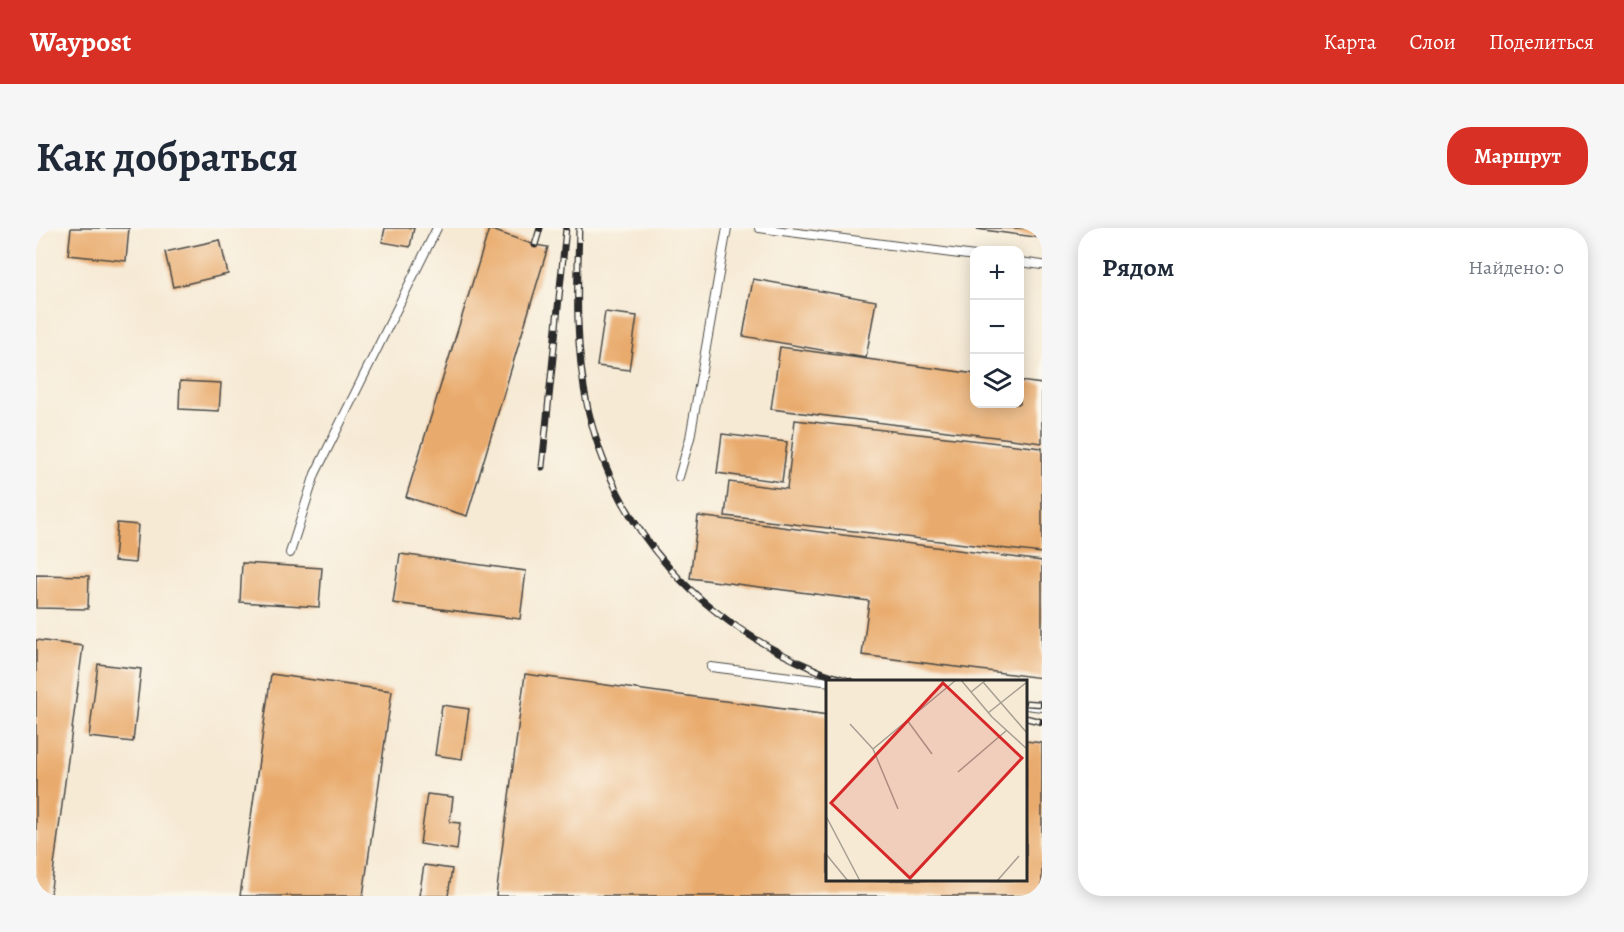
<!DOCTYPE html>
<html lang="ru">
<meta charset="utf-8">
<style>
:root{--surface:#fff;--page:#f6f6f7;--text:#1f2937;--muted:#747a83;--line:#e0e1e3;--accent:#d93025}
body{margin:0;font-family:Alegreya,serif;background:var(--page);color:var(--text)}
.controls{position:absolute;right:18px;top:18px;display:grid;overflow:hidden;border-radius:12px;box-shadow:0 3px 15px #0003}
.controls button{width:54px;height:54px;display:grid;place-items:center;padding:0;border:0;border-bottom:2px solid var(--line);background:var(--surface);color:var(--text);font:30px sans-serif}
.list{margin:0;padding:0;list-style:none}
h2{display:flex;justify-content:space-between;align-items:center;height:78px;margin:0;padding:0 24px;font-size:26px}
h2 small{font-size:20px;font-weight:400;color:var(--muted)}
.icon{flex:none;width:33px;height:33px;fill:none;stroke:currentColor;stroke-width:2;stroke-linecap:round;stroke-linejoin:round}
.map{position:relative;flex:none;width:1006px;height:668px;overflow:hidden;border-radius:24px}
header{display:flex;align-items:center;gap:36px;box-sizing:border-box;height:84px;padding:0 30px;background:var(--accent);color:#fff}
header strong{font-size:28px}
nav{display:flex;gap:33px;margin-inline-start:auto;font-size:21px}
.intro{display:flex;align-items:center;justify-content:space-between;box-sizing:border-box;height:144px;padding:0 36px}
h1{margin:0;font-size:42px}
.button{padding:15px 27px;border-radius:24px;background:var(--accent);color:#fff;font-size:21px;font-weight:700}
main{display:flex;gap:36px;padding:0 36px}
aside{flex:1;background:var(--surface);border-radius:24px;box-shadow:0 3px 15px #0003}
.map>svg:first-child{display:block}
.building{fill:#e9ab6d}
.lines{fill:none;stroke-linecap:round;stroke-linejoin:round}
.lane-casing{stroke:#494844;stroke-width:10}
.lane{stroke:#fff;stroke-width:8}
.rail-casing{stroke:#2b2b2b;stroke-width:7}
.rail{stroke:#fbf7ec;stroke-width:4.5;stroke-dasharray:14;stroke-linecap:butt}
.inset-road{fill:none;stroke:#a59e91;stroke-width:1.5}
.view{fill:#d62828;fill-opacity:0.15;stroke:#d62828;stroke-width:3}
.inset-edge{fill:none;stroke:#2b2b2b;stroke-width:3}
</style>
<header>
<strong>Waypost</strong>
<nav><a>Карта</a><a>Слои</a><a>Поделиться</a></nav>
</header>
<div class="intro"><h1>Как добраться</h1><a class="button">Маршрут</a></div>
<main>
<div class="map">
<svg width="1006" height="668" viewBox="0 0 1006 668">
<rect width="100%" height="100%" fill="#fbf7ec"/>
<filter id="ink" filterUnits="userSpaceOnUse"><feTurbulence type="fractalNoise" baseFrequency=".0167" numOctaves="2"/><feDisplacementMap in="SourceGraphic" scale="12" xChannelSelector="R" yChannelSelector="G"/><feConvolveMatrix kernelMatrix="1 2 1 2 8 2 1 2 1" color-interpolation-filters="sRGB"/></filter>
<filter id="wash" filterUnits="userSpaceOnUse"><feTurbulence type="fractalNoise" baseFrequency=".008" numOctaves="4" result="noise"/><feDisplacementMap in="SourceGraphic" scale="24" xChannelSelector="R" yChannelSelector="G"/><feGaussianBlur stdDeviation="1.35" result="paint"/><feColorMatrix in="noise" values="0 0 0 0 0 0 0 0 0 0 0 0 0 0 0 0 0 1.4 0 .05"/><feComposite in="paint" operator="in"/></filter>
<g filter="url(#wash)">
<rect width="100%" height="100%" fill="#f6ead5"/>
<g id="blocks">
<!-- building -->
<path class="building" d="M35,0H93L90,33L32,27Z
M349,0H378L374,19L346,14Z
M941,0H1006V10L941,1Z
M453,1L499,17L512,19L431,288L370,269Z
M184,12L192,46L137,59L129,24Z
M717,51L840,73L830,130L707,108Z
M569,84L601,88L593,142L561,138Z
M744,119L939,146V176H984V153L1006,156V215L735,181Z
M144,153L185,155L183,183L143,181Z
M759,192L1006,220V325L689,288L693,254L751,261Z
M686,206L751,214L746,254L681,245Z
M662,288L1006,333V450L826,427L833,373L654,350Z
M81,295L102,297L99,335L78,333Z
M364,326L490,343L484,391L357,375Z
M206,335L286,340L283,379L204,374Z
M0,347L53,348L52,381L0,380Z
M0,412L47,418L14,668H0Z
M62,436L105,441L97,514L53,509Z
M235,446L356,463L327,668H204Z
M489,446L792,487V652H990V513L1006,515V668H460Z
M406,477L433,481L426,531L399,527Z
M391,566L417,569L414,594L424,595L421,622L384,616Z
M388,637L416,641L412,668H383Z"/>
</g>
</g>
<g filter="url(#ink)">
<use href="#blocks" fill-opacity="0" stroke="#494844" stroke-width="1.5"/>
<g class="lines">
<defs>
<path id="lane" d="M723,0L939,28
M984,34L1006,37
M643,249L654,210L691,0
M254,325L279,246L401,0
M675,439L795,454
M990,477L1006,479"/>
</defs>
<!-- lane casing -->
<use href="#lane" class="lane-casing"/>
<!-- lane -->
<use href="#lane" class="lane"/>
<defs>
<path id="rail" d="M543,0C541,60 539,122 552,181C580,304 663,392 778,441C790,447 804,450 817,454
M499,17L504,0
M506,239L530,0
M990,475L1006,476
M990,490L1006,494"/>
</defs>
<!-- rail casing -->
<use href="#rail" class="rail-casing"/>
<!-- rail -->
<use href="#rail" class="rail"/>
</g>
</g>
<!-- overview -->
<g transform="translate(790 452)">
<rect width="201" height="201" fill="#f6ead5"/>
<path class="inset-road" d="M135,0L166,37L201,69M157,2L201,53M145,12L160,0M162,33L201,2M81,40L106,74M24,44L47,69M132,92L181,50M72,129L47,69L130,0M0,136L34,201M0,174L22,201M171,201L193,176"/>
<path class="view" d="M117,3L196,78L84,198L5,123Z"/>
<rect width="201" height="201" class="inset-edge"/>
</g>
</svg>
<div class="controls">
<button>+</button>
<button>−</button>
<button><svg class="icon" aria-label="layers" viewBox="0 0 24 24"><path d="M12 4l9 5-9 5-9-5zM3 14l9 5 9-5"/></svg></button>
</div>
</div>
<aside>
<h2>Рядом<small>Найдено: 0</small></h2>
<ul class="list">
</ul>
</aside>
</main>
